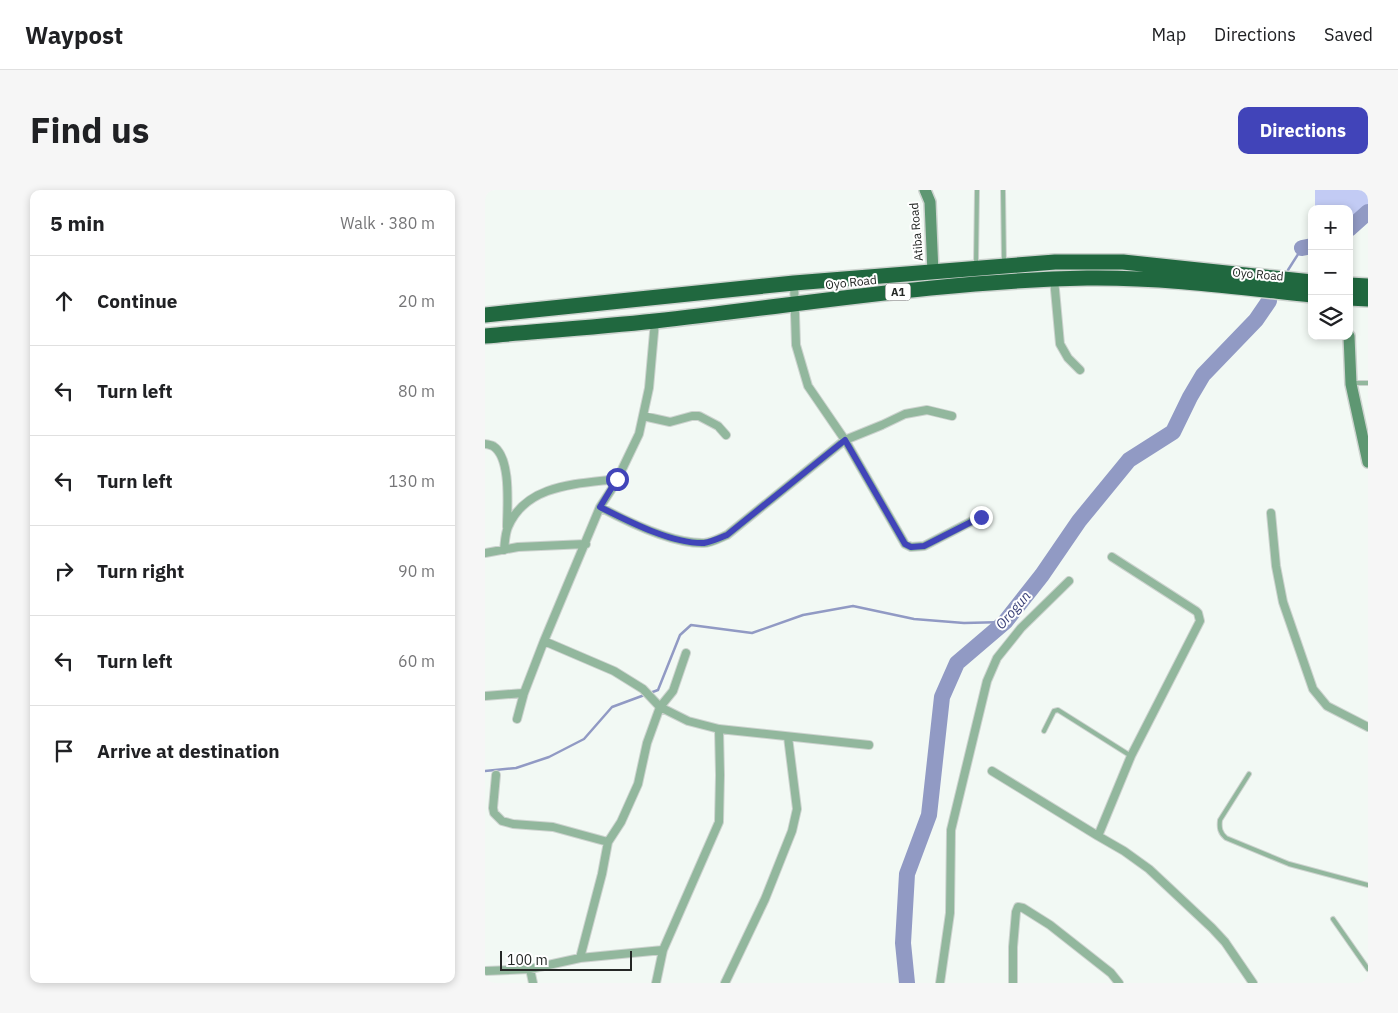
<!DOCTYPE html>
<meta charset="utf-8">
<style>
:root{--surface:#fff;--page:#f6f6f6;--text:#202124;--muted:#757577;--line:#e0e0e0;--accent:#4144b9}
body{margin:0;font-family:"IBM Plex Sans",sans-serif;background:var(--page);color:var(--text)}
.controls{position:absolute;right:15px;top:15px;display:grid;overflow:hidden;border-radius:10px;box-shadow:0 2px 8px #0003}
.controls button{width:45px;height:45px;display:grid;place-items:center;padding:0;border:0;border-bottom:1px solid var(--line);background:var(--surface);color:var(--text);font:25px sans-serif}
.scale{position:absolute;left:15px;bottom:12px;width:132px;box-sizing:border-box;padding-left:5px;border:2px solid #242725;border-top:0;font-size:14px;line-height:18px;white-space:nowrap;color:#242725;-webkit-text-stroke:4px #fff;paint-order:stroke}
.stop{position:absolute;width:15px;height:15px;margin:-11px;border:4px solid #4144b9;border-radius:50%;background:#fff}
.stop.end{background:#4144b9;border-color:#fff;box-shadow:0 1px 5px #0008}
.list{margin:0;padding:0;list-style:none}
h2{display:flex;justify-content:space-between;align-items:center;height:65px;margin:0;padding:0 20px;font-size:21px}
h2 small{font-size:16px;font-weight:400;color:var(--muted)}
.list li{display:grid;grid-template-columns:32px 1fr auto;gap:15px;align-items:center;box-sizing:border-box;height:90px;padding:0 20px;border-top:1px solid var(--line)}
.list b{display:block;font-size:19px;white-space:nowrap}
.list em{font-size:16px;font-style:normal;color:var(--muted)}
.icon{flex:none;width:28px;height:28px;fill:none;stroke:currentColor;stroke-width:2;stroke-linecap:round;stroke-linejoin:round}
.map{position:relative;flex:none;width:883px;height:793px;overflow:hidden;border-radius:10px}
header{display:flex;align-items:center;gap:30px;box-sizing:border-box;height:70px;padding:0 25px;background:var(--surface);border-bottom:1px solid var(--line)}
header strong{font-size:24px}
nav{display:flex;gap:28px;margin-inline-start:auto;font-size:18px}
.intro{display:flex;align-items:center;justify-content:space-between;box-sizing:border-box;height:120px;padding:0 30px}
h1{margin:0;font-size:35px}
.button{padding:12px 22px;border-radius:10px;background:var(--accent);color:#fff;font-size:18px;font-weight:700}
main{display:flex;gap:30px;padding:0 30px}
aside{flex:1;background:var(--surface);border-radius:10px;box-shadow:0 2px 8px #0003}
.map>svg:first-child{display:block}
.green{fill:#c2cbf4}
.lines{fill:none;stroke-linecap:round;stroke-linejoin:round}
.stream{stroke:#919ac4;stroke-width:2.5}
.river{stroke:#919ac4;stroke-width:16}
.lane-casing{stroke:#cdd3cf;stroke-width:6}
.street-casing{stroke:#cdd3cf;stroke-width:10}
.secondary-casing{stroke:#cdd3cf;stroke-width:14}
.highway-casing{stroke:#cdd3cf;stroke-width:18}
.lane{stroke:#92b79d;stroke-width:4}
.street{stroke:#92b79d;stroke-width:8}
.secondary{stroke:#5e9772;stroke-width:11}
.highway{stroke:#20683f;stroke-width:15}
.route{stroke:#4144b9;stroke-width:6}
.labels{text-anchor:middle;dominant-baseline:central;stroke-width:4;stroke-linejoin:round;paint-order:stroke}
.shield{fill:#fff;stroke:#666866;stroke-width:1}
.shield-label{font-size:11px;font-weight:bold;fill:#242725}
.street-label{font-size:12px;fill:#242725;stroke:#fff}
.water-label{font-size:14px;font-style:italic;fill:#394077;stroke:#fff}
</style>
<header>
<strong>Waypost</strong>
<nav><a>Map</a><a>Directions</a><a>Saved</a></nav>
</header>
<div class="intro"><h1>Find us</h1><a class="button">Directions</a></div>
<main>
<aside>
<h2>5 min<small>Walk · 380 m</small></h2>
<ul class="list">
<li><svg class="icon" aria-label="ahead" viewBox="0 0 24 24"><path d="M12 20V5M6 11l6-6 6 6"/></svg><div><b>Continue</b></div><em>20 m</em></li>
<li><svg class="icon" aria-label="left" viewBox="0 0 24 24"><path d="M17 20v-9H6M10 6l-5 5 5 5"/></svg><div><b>Turn left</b></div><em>80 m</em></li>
<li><svg class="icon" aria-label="left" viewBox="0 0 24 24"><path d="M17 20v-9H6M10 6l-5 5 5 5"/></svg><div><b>Turn left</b></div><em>130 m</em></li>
<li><svg class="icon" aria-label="right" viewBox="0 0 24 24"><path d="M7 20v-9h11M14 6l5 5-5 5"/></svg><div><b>Turn right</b></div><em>90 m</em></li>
<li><svg class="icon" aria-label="left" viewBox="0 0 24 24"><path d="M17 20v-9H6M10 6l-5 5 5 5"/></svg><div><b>Turn left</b></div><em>60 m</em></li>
<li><svg class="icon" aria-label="arrive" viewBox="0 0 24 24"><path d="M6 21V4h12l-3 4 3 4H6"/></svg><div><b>Arrive at destination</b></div></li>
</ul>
</aside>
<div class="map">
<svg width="883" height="793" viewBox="0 0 883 793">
<rect width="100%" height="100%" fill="#f2f9f4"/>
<!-- green -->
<path class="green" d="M830,0H883V30L864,34V19H830Z"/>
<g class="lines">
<!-- stream -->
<path class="stream" d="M803,80L817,58
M0,581L31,578L64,567L99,549L127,517L173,500L195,445L206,435L267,443L318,425L368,416L429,429L479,433L520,432"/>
<!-- river -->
<path class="river" d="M864,39L883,22
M817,58L827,56
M422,793L418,753L422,684L444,625L457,507L472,473L520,432L557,385L594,331L644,270L688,242L705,207L718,185L771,130L784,111"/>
<defs>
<path id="lane" d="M518,0L519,73
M491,75L492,0
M868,193H883
M559,541L569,521L573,520L646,566
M764,584L735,630C734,638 735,643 741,648L804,674L883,695
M848,729L883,779"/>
<path id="street" d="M569,89L575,154L583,168L595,180
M309,93L311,155L323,196L360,250L420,354L426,357L439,356L495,327
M158,226L185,232L207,226H214L233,236L241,245
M0,254C3,254 5,255 8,256C27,268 22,318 22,337
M115,317C143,332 187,354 219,353C226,353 235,348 242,345L360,250L397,235L420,224L442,220L467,226
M786,323L791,376L798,412L828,499L842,516L883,537
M19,360C20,352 20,344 23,337C41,294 92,294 132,289
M0,363L33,357L101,354
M59,451L129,481L158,499L175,517L203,531L234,539L384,555
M0,506L39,503
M32,529L39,503L59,451L115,317L130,294L154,244L164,198L170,131
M507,581L613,646L639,661L664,679L727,738L740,752L768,793
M11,585L8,618L9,623L17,631L28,634L68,637L123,652
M613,646L646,566L715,431L713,423L711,421L627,367
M95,768L117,684L123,652L136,632L153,594L162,553L175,517L188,501L201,463
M45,779L48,793
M0,781L45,779L95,768L178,760
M171,793L178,760L234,632L235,585L234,539
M240,793L280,709L307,641L312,619L303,547
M455,793L465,723L466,640L502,491L512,468L536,438L584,391
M528,793V757L531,722L533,717L538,718L565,735L626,783L634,793"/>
<path id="secondary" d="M440,0L445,12L448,83
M864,146L866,194L883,272"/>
<path id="highway" d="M864,95L883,96
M864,108L883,109
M0,125L309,93L570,72H638L827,92
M0,146C57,141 114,137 170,131C314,115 457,91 602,88C677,87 752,97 827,105"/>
</defs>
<!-- lane casing -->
<use href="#lane" class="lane-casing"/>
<!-- street casing -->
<use href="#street" class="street-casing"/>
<!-- secondary casing -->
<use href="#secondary" class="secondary-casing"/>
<!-- highway casing -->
<use href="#highway" class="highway-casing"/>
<!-- lane -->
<use href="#lane" class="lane"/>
<!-- street -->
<use href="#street" class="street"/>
<!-- secondary -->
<use href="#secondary" class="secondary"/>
<!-- highway -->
<use href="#highway" class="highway"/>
</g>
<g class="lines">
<!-- route -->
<path class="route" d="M132,289L115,317C143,331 187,354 219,353C226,352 235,348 242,345L360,250L420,354L426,357L439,356L496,327"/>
</g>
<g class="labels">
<!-- shield labels -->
<rect class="shield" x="400.5" y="93.5" width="25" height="17" rx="4"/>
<g class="shield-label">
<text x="413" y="102">A1</text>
</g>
<!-- street labels -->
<g class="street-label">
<text transform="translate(431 42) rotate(-95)">Atiba Road</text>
<text transform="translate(773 84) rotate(5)">Oyo Road</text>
<text transform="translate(366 92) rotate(-6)">Oyo Road</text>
</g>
<!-- water labels -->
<g class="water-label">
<text transform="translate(528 420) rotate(-49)">Orogun</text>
</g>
</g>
</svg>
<div class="controls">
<button>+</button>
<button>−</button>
<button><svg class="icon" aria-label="layers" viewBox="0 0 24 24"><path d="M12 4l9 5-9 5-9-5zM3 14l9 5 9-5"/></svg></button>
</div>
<div class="scale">100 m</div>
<div class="stop" style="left:132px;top:289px"></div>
<div class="stop end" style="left:496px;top:327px"></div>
</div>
</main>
